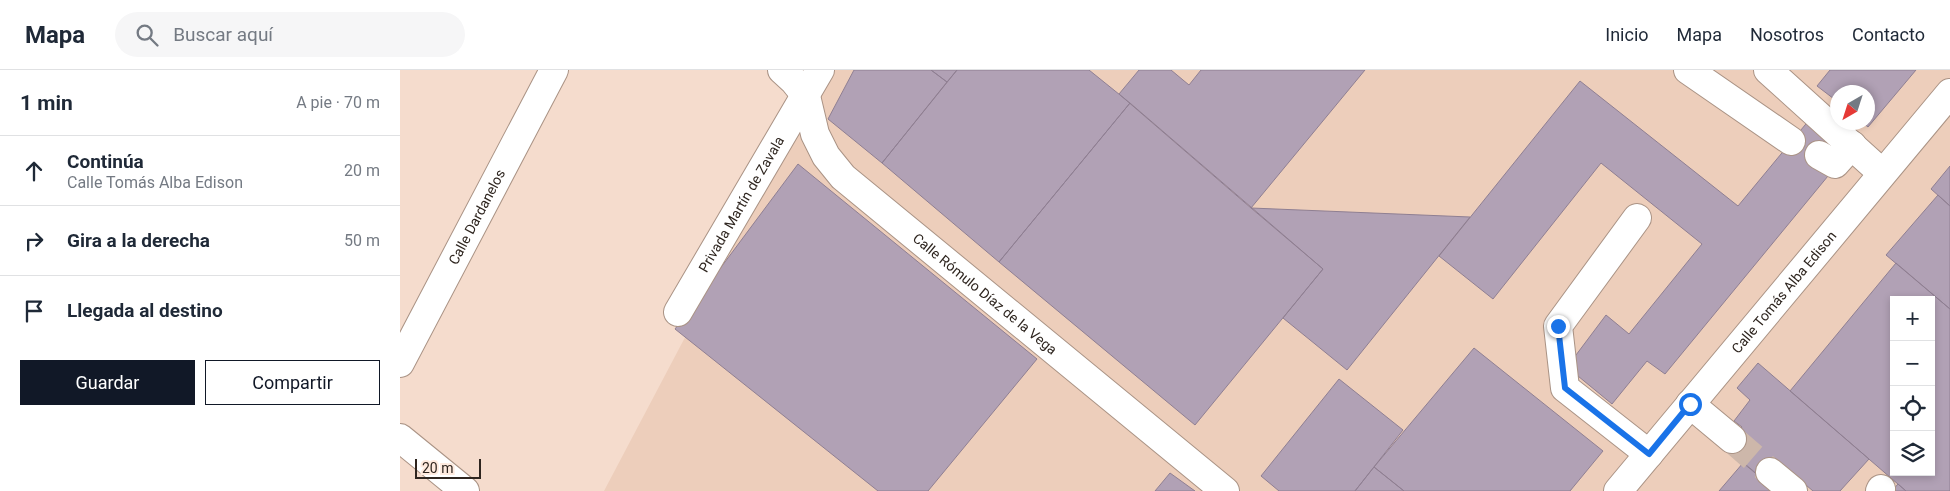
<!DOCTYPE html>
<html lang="es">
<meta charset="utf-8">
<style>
:root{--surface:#fff;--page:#f6f6f7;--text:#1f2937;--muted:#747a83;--line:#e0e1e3;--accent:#111827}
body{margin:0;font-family:Roboto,sans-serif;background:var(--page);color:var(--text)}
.controls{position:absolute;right:15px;bottom:15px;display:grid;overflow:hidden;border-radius:0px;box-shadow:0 2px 8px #0003}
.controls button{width:45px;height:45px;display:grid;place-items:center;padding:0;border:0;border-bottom:1px solid var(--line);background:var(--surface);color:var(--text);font:25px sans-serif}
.compass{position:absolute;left:1430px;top:15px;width:45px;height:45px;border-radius:50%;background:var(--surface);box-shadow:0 2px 8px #0003;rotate:219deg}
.scale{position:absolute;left:15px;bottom:12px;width:66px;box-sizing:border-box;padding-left:5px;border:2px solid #2e251f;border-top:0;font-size:14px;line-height:18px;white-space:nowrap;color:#2e251f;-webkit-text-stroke:4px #feeade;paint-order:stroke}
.stop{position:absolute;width:15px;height:15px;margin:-11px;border:4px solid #1a73e8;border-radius:50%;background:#fff}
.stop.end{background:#1a73e8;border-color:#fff;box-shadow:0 1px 5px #0008}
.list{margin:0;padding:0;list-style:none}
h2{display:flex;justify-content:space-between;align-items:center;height:65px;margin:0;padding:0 20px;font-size:21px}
h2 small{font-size:16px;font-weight:400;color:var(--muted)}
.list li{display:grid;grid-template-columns:32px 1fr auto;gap:15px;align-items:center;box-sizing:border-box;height:70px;padding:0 20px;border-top:1px solid var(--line)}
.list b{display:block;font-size:19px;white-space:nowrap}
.list p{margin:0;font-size:16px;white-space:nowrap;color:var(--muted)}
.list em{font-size:16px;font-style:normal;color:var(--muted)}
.actions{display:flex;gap:10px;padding:15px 20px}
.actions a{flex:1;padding:11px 0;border:1px solid var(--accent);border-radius:0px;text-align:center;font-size:18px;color:var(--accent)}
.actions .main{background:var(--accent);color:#fff}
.icon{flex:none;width:28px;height:28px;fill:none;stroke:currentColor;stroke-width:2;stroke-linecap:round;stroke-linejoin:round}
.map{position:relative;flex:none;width:1550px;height:421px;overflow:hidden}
header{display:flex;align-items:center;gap:30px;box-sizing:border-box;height:70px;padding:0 25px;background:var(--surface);border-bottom:1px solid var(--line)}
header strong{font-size:24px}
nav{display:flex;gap:28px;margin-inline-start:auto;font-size:18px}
.search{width:350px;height:45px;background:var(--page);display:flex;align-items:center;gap:12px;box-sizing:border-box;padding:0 18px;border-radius:28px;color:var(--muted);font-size:19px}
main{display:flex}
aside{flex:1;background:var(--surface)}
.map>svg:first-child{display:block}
.built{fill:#edcebb;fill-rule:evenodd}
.building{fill:#b1a1b5;stroke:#8f7f92;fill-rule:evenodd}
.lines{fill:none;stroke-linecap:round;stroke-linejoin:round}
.minor-tunnel{stroke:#cdb7aa;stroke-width:28;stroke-dasharray:28 14;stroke-linecap:butt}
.minor-casing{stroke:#aa9385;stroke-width:30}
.minor{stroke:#fff;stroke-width:28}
.route{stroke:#1a73e8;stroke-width:6}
.labels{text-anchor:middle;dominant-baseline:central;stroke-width:4.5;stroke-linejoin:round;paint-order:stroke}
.street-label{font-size:14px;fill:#2e251f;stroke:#feeade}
</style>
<header>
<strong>Mapa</strong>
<div class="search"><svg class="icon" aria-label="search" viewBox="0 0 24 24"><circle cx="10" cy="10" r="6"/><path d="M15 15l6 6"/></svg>Buscar aquí</div>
<nav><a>Inicio</a><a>Mapa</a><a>Nosotros</a><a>Contacto</a></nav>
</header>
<main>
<aside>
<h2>1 min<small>A pie · 70 m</small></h2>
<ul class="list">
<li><svg class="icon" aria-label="ahead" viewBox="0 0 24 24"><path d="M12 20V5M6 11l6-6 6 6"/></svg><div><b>Continúa</b><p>Calle Tomás Alba Edison</p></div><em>20 m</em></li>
<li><svg class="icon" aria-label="right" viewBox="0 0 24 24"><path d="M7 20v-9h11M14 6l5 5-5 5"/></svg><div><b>Gira a la derecha</b></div><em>50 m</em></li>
<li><svg class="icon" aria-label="arrive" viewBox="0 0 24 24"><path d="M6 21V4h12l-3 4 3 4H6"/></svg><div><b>Llegada al destino</b></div></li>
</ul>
<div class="actions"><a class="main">Guardar</a><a>Compartir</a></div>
</aside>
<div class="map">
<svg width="1550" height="421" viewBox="0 0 1550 421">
<rect width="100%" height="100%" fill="#f5dccd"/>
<!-- built -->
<path class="built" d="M426,0H1550V421H204ZM1438,22H1468V52H1438ZM1494,230H1531V402H1494Z"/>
<!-- building -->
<path class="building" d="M454,0H531L547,12L482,93L428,49Z
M531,0H557L547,12Z
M557,0H689L730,33L599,192L482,93Z
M739,0H771L789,15L801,0H965L851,138L719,24Z
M1430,0H1516L1468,57L1462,52H1468V22H1438V32L1417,16Z
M1180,11L1338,136L1410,49L1434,67L1411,94L1428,106L1265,304L1247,291L1212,334L1167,297L1206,245L1229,264L1302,174L1201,93L1093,229L1039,186Z
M730,33L923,199L795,355L599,192Z
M398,94L637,289L528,421H478L275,259Z
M1550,96V136L1531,119Z
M1538,125L1550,136V239L1486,185Z
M851,138L1070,147L947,300L883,248L923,199Z
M1496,193L1550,239V421H1506L1390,321ZM1494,230H1531V402H1494Z
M1074,278L1203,381L1170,421H1004L974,397Z
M1358,293L1469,389L1440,421H1413L1379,392L1364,410L1325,377L1342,357L1334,351L1350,330L1337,318Z
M939,309L1003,360L955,421H879L861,406Z
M1343,393L1377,421H1319Z
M974,397L1004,421H955Z
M770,403L795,421H755Z
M1498,414L1506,421H1492Z"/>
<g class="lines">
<!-- minor-tunnel -->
<path class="minor-tunnel" d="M1332,369L1370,402"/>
<defs>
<g id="minor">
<path id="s1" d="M382,0L394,11L406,26L415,64L426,86L443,107L825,421"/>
<path d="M1288,0L1391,71"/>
<path d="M1368,0L1482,103"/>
<path d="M1419,85L1435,94L1452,75"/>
<path d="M1237,148L1158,256L1165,318L1249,384"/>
<path id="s2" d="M278,242L420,0"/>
<path id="s3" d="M0,293L154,0"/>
<path d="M1290,334L1332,369"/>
<path d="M0,368L65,421"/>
<path d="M1370,402L1393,421"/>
<path id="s4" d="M1218,421L1550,23"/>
<path d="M1480,421L1481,419"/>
</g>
</defs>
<!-- minor casing -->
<use href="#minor" class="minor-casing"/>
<!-- minor -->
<use href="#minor" class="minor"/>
</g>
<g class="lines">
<!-- route -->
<path class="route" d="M1158,256L1165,318L1249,384L1290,334"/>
</g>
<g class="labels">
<!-- street labels -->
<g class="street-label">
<text stroke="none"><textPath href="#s2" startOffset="125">Privada Martín de Zavala</textPath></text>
<text stroke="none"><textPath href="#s3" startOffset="165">Calle Dardanelos</textPath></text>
<text stroke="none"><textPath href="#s4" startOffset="259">Calle Tomás Alba Edison</textPath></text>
<text stroke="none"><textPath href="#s1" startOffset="310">Calle Rómulo Díaz de la Vega</textPath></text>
</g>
</g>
</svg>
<div class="controls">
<button>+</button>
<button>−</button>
<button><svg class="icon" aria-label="locate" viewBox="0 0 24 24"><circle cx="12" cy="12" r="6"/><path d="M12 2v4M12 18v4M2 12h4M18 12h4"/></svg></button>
<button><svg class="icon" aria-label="layers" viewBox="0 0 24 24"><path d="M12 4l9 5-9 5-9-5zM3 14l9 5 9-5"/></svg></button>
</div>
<svg class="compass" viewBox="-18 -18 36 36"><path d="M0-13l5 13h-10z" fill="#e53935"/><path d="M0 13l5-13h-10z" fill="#747a83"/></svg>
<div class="scale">20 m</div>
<div class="stop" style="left:1290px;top:334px"></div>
<div class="stop end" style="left:1158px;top:256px"></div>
</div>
</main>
